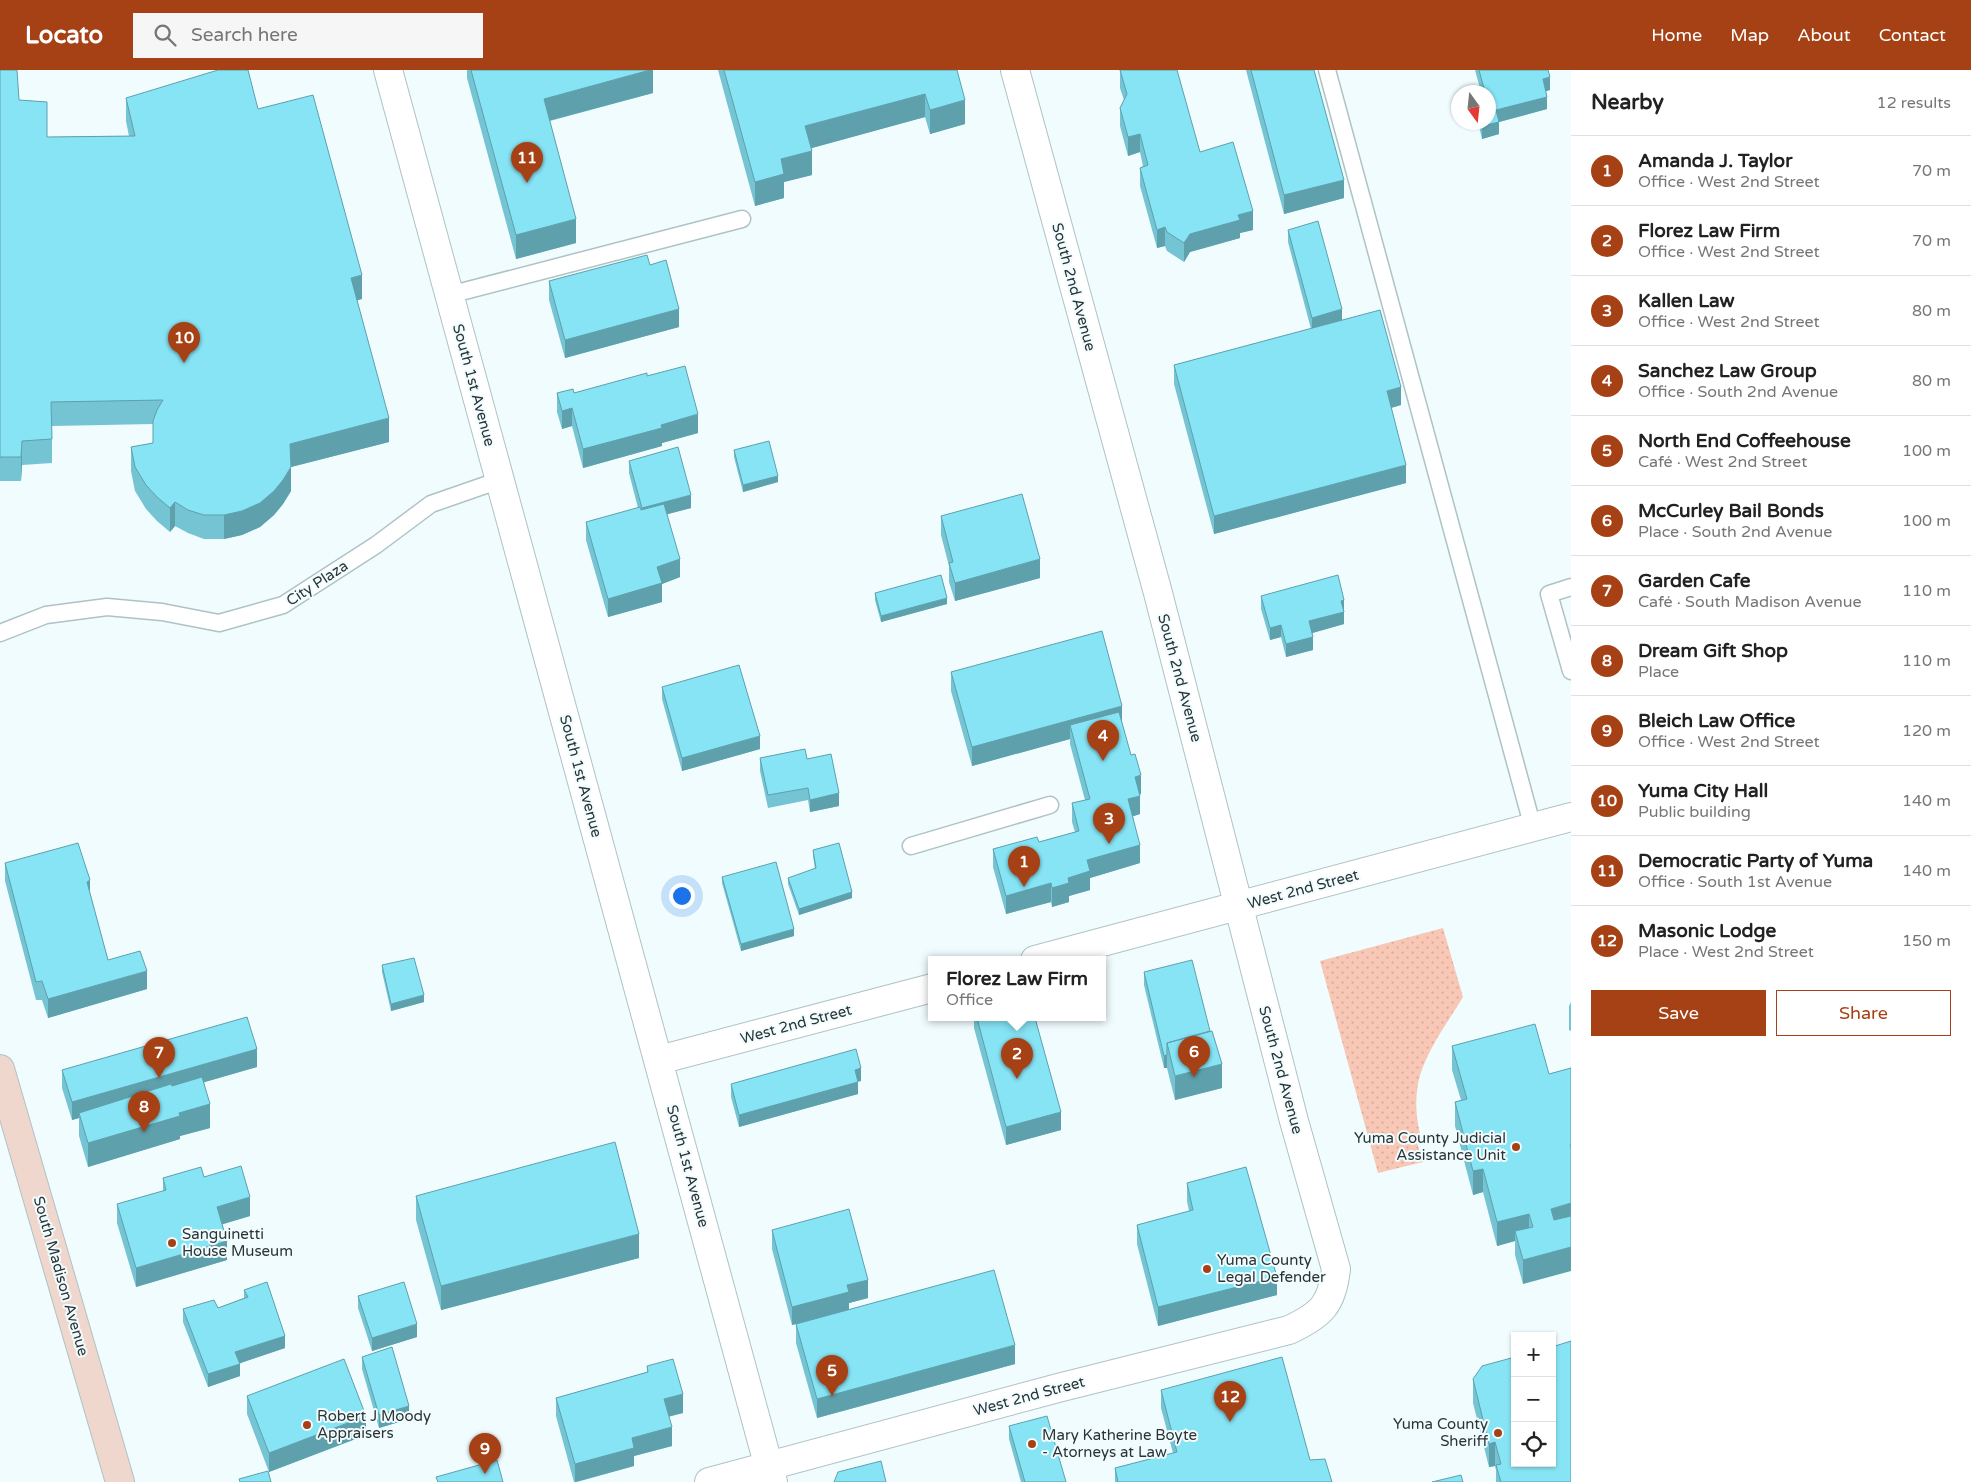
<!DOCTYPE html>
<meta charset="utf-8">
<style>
:root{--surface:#fff;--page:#f6f6f6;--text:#222;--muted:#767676;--line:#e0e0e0;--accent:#a64115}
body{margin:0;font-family:"Varela Round",sans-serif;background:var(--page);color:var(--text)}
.controls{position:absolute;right:15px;bottom:15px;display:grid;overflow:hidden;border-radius:0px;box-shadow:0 1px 4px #0004}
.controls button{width:45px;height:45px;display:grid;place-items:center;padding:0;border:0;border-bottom:1px solid var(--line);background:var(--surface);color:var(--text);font:25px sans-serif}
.compass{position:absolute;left:1451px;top:15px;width:45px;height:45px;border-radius:50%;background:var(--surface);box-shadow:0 1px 4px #0004;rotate:165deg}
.you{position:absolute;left:681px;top:825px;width:18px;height:18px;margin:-12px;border:4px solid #fff;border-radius:50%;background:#1a73e8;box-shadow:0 0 0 8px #1a73e833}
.badge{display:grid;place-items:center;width:32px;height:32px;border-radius:50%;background:var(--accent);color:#fff;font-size:16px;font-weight:700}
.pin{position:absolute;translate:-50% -41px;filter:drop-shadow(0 1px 2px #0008)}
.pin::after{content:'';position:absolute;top:26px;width:18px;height:15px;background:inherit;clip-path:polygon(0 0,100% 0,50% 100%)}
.popup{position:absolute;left:928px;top:886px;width:178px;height:65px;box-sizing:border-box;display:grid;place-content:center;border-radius:0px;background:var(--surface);filter:drop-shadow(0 1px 4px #0005);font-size:16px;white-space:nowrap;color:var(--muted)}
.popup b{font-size:19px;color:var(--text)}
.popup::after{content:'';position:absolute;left:50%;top:100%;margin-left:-10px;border:10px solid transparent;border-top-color:var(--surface)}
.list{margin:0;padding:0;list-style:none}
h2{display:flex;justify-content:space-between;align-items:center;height:65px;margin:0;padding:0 20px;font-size:21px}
h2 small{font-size:16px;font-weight:400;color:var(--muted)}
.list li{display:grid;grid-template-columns:32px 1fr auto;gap:15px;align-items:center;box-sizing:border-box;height:70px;padding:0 20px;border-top:1px solid var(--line)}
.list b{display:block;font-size:19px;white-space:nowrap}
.list p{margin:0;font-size:16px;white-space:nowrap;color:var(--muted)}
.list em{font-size:16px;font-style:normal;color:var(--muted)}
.actions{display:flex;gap:10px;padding:15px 20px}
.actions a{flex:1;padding:11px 0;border:1px solid var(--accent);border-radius:0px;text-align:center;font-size:18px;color:var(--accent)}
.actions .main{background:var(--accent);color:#fff}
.icon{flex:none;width:28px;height:28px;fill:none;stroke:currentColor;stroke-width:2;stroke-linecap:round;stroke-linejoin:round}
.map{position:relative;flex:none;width:1571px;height:1412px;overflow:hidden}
header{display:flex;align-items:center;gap:30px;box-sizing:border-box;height:70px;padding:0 25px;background:var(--accent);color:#fff}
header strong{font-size:24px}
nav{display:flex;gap:28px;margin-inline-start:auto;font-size:18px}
.search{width:350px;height:45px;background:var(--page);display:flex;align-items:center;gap:12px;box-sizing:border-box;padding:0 18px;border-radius:0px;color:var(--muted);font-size:19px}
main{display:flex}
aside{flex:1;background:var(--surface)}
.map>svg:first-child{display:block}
.grass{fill:url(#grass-dots)}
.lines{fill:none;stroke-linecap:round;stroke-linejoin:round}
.lane-casing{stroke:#afc2c5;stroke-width:19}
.street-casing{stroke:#afc2c5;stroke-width:30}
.secondary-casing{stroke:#afc2c5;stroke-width:30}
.lane{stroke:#fff;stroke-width:16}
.street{stroke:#fff;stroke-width:28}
.secondary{stroke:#f0d7ce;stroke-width:28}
.wall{fill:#74c4d3}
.shaded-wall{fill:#5ea0ac}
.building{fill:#87e4f5;stroke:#5ea0ac}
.poi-dot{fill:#a64115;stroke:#f0fcfe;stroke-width:2}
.labels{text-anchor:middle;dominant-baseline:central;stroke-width:4;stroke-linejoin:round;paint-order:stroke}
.street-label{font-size:15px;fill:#2c3335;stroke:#f0fcfe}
.poi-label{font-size:15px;fill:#2c3335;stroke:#f0fcfe;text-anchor:start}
</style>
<header>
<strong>Locato</strong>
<div class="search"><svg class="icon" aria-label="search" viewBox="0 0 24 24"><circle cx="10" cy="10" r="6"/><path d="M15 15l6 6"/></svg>Search here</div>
<nav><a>Home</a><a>Map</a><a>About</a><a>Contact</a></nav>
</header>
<main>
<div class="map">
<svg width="1571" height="1412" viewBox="0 0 1571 1412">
<defs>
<pattern id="grass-dots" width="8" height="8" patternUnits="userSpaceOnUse" patternTransform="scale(1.25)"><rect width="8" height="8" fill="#f8c7b5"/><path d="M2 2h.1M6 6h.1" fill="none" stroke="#d5ab9c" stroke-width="1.8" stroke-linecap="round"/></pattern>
</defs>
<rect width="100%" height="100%" fill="#f0fcfe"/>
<!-- grass -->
<path class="grass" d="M1443,858L1463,927C1448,952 1423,985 1418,1014C1415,1031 1416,1047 1420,1064L1415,1066L1423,1092L1378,1103L1320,891Z"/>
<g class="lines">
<defs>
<path id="lane" d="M1327,0L1533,758
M449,225L742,149
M1571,517L1549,524L1571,601
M0,563L46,545L107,537L162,542L219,553L283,535L376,475L431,434L500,410
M911,776L1050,735"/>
<path id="street" d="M388,0L773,1412
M1035,890L1571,747
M659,990L932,918
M709,1412L1058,1318L1289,1260C1321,1245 1332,1235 1336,1199L1294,1051L1158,523L1015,0"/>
<path id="secondary" d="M0,999L120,1412"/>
</defs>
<!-- lane casing -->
<use href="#lane" class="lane-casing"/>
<!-- street casing -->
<use href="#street" class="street-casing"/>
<!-- secondary casing -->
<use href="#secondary" class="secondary-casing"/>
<!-- lane -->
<use href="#lane" class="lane"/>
<!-- street -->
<use href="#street" class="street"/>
<!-- secondary -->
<use href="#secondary" class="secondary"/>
</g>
<!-- wall -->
<path class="wall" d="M0,0L19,30L47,67L129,66L126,51V28L258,39L362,229L357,230L389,372L291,397V421L283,434L274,445L260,457L242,465L224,469H204L188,463L175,456L170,462L157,451L146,439L135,421L131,401V377L153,373V354L52,356V393L22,395L21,411H0Z
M467,0H653V23L550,51L576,173L516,189L467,8Z
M718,0H957L965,54L930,64L925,47L811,78L812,105L784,112V128L755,136Z
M1120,0L1200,82L1253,160L1240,163V168L1190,182L1184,192L1167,181L1165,176L1157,178L1140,116V98L1143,96L1140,82L1128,86L1120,56V38L1124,30L1120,18Z
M1246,0H1314L1344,128L1284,144Z
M1475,0H1548L1550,20L1546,21L1547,39L1499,52V64L1482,69L1478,52H1488V22H1481Z
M1288,160L1342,250L1401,335L1391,338L1406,413L1214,464L1174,314V295L1311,259L1288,172Z
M650,195L679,257L565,288L549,230V211Z
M647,306L698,363L662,373V376L583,398L572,356L562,359L557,342V323H574Z
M734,380L778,412L743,422L734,387Z
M629,391L691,438L667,444L680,507L662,514V532L608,547L586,470V452L638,438L629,403Z
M941,446L1040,508L955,531L949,512V496L941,465Z
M875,523L947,534L881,552L875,530Z
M1261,526L1344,530V554L1312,563L1313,580L1286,587L1281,567L1270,570L1261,539Z
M951,602L1122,654L1141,724H1140V744L1133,746L1140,793L1090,808V820L1069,826V832L1052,837L1051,832L1006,844L993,797V779L1039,772L1075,762L1072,752V733L1085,730L1070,674V669L972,696L951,621Z
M662,617L760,679L682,701L662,629Z
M760,688L807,689L839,736L810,742L808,730L768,738L760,701Z
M813,780L852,828L799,845L788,814V808L815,799L813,786Z
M5,793L90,824L108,890L147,919L48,948L42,930H36L5,811Z
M722,807L794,866L741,881L722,813Z
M382,895L424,932L391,941L382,902Z
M1144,902L1210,961L1222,1018L1175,1030L1167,998H1164L1144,915Z
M1571,932V961L1569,960V936Z
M974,948H1035L1061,1060L1006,1075L974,958Z
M1452,976L1549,1004L1571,998L1523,1214L1515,1185V1171L1497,1176L1483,1122L1473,1125L1455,1056V1032L1461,1030L1452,1000Z
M257,997L204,1012L210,1058L180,1066V1069L88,1097L79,1066V1048L72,1050L62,1018V1000Z
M858,1011V1024L739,1057L731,1027V1014L861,1011Z
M204,1107L250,1146L222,1154L227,1190L136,1217L117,1153V1134L163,1121V1108Z
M1187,1113L1277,1225L1158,1256L1137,1174V1155L1189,1141L1187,1131Z
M416,1126L639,1188L441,1240L416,1150Z
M772,1160L868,1228L849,1233V1240L1015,1294L817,1348L796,1273V1254L826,1246L792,1255L772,1179Z
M244,1220L285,1278L240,1293V1306L208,1317L183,1252V1239L218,1238L244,1228Z
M358,1226L417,1267L372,1281L358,1238Z
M362,1287L409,1349L379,1358L362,1299Z
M647,1296L683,1343L669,1346L672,1376L634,1386V1396L577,1412H574L556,1346V1328L647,1302Z
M1473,1309L1571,1412H1496V1400L1495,1396L1489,1397L1473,1333Z
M1161,1320L1310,1390L1332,1412H1115V1398L1173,1383L1161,1338Z
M247,1326L366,1365L269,1402L247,1344Z
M1009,1356L1066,1412H1021L1009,1369Z"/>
<!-- shaded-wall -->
<path class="shaded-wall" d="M650,0H653V23L544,52V29Z
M1550,7V20L1543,22V9Z
M925,24V47L805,80V56Z
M1547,27V39L1499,52V64L1482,69V56L1496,40Z
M965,30V54L930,64V40Z
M1140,64V82L1128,86V67Z
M812,81V105L784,112V128L755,136V112L781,89Z
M1344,110V128L1284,144V125Z
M1253,141V160L1240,163V168L1190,182L1184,192V173L1190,164L1238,145Z
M576,149V173L516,189V165Z
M1165,157V176L1157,178V160Z
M362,205V229L351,232V208Z
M679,239V257L565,288V270Z
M1342,239V252L1312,260V248Z
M1401,317V335L1387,339V321Z
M572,338V356L562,359V341Z
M698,344V363L662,373V376L583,398V379L661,355Z
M389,348V372L291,397V421L283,434L274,445L260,457L242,465L224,469V445L290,374Z
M22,371V395L21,411V387Z
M1406,395V413L1214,464V446Z
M778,406V412L743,422V415Z
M691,425V438L642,451V438Z
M175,432V456L170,462V438Z
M680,489V507L662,514V532L608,547V529L657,497Z
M1040,489V508L955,531V513Z
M947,528V534L881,552V546Z
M1344,530V554L1309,564V551L1341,531Z
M1281,555V567L1270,570V558Z
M1313,567V580L1286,587V574Z
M1122,636V654L1070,655V669L972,696V677Z
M760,666V679L682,701V688Z
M1141,705V724L1135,725V707Z
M839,723V736L810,742V730Z
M1140,726V744L1128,748V729Z
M1140,775V793L1090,808V820L1069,826V832L1052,837V818L1068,808L1087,790Z
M90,810V829L87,812Z
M1051,813V832L1006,844V826Z
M852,822V828L799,845V839Z
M794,859V866L741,881V874Z
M147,901V919L48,948V929Z
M424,925V932L391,941V934Z
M257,979V997L81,1048L79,1043V1048L72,1050V1032Z
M1167,985V998H1164V986Z
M1222,994V1018L1175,1030V1006Z
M861,998V1011L855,1012V1000Z
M858,1012V1024L739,1057V1045Z
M210,1034V1058L180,1066V1069L88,1097V1073L179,1043Z
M1061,1042V1060L1006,1075V1057Z
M1483,1099V1122L1473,1125V1101Z
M250,1127V1146L217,1156V1137Z
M1571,1133V1157L1551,1162V1139Z
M1529,1144V1168L1515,1161V1171L1497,1176V1152Z
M639,1164V1188L441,1240V1216Z
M227,1171V1190L136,1217V1198Z
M1571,1177V1201L1523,1214V1190Z
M1277,1207V1225L1158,1256V1237Z
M868,1210V1228L849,1233V1240L792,1255V1237L847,1215Z
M417,1254V1267L372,1281V1268Z
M285,1266V1278L235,1295V1282Z
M1015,1275V1294L817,1348V1329Z
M240,1294V1306L208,1317V1304Z
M683,1324V1343L664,1348V1329Z
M409,1336V1349L379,1358V1345Z
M366,1346V1365L269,1402V1383Z
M672,1357V1376L634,1386V1396L575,1412V1394L632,1368Z
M1495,1372V1396L1489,1397V1374Z"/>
<!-- building -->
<path class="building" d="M0,0H17L19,30L47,32V67L135,66L126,28L218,0H248L258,39L313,25L362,205L351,208L389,348L290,374L291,397L283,410L274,421L260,433L242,441L224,445H204L188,440L175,432L170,438L157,427L146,415L135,397L131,377L153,373V351L157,340L163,330L51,332L52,369L22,371L21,387H0Z
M471,0H650L544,29L576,149L516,165Z
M724,0H957L965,30L930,40L925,24L805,56L812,81L781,89L784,104L755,112Z
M1120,0H1177L1200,82L1233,72L1253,141L1238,145L1240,150L1190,164L1184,173L1167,162L1165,157L1157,160L1140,98L1148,95L1140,64L1128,67L1120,38L1127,24Z
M1251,0H1314L1344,110L1284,125Z
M1479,0H1548L1550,7L1543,9L1547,27L1496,40L1499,52L1482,56L1481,52H1488V40H1489L1488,37V22H1485Z
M1318,151L1342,239L1312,248L1288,160Z
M647,185L650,195L666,190L679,239L565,270L549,211Z
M1380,240L1401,317L1387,321L1406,395L1214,446L1174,295Z
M685,296L698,344L661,355L662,358L583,379L572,338L562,341L557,323L573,319L574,323L647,303V306Z
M769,371L778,406L743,415L734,380Z
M678,377L691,425L642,438L629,391Z
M1022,424L1040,489L955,513L949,493L953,492L941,446Z
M664,434L680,489L657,497L662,513L608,529L586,452L640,437L641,440Z
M941,505L947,528L881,546L875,523Z
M1338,505L1344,530L1341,531L1344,542L1309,551L1313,567L1286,574L1281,555L1270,558L1261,526Z
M1102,561L1122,636L972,677L951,602Z
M739,595L760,666L682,688L662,617Z
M1119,642L1131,685L1135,684L1141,705L1135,707L1140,726L1128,729L1140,775L1087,790L1090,801L1068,808L1069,813L1052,818L1051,813L1006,826L993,779L1037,767L1039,772L1079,761L1072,733L1090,729L1070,655Z
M805,679L807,689L831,684L839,723L810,730L808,718L768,725L760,688Z
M78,773L90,810L87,812L108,890L140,881L147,901L48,929L42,911L36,912L5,793Z
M839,773L852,822L799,839L788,808L816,798L813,780Z
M776,792L794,859L741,874L722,807Z
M414,888L424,925L391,934L382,895Z
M1192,890L1210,961L1167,973V985L1164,986L1144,902Z
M247,947L257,979L72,1032L62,1000Z
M977,948H1035L1061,1042L1006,1057Z
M1535,954L1549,1004L1571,998V1074L1570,1075L1571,1078V1133L1551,1139L1554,1150L1571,1146V1177L1523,1190L1515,1161L1533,1157L1529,1144L1497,1152L1483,1099L1473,1101L1455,1032L1467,1029L1452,976Z
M1212,961L1222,994L1175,1006L1167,973Z
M856,979L861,998L855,1000L858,1012L739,1045L731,1014Z
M202,1007L210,1034L179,1043L180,1046L88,1073L79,1043L171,1014L172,1016Z
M615,1072L639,1164L441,1216L416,1126Z
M241,1096L250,1127L217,1137L227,1171L136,1198L117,1134L166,1120L163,1108L201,1097L204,1107Z
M1246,1097L1277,1207L1158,1237L1137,1155L1193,1140L1187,1113Z
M849,1139L868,1210L847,1215L849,1222L792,1237L772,1160Z
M994,1200L1015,1275L817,1329L796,1254Z
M267,1212L285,1266L235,1282L240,1294L208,1304L183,1239L214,1230L218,1238L248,1227L244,1220Z
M404,1212L417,1254L372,1268L358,1226Z
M1571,1271V1412H1501L1496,1395L1501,1394L1495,1372L1489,1374L1473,1309L1482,1296L1515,1287V1393H1552V1277Z
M392,1277L409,1336L379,1345L362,1287Z
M1282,1287L1310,1390L1325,1389L1332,1412H1118L1115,1398L1177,1382L1161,1320Z
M344,1289L366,1346L269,1383L247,1326Z
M673,1289L683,1324L664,1329L672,1357L632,1368L634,1378L575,1394L556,1328L648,1302L647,1296Z
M1047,1346L1066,1412H1025L1009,1356Z
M497,1390L503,1412H438L436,1407Z
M881,1391L886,1412H834L838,1402Z
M268,1401L271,1412H240L239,1409Z
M1461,1405L1463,1412H1432Z"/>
<!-- markers -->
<g class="poi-dot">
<circle cx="1516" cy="1077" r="5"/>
<circle cx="172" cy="1173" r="5"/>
<circle cx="1207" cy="1199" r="5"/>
<circle cx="307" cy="1355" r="5"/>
<circle cx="1498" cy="1363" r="5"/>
<circle cx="1032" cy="1374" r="5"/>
</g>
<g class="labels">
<!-- street labels -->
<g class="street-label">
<text transform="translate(1074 217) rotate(75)">South 2nd Avenue</text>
<text transform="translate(474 315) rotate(75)">South 1st Avenue</text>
<text transform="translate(317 513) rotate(-33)">City Plaza</text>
<text transform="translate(1180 608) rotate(75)">South 2nd Avenue</text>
<text transform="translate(581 706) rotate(75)">South 1st Avenue</text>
<text transform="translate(1303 819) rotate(-15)">West 2nd Street</text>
<text transform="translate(796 954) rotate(-15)">West 2nd Street</text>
<text transform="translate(1281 1000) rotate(75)">South 2nd Avenue</text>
<text transform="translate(688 1096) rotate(75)">South 1st Avenue</text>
<text transform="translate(61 1206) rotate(74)">South Madison Avenue</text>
<text transform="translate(1029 1326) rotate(-15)">West 2nd Street</text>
</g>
<!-- poi labels -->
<g class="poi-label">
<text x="1506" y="1068" text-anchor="end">Yuma County Judicial<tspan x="1506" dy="17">Assistance Unit</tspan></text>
<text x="182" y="1164">Sanguinetti<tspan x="182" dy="17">House Museum</tspan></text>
<text x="1217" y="1190">Yuma County<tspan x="1217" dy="17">Legal Defender</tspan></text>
<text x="317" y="1346">Robert J Moody<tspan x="317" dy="17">Appraisers</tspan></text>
<text x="1488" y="1354" text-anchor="end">Yuma County<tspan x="1488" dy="17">Sheriff</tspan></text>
<text x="1042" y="1365">Mary Katherine Boyte<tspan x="1042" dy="17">- Atorneys at Law</tspan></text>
</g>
</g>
</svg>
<div class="controls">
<button>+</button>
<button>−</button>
<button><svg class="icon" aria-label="locate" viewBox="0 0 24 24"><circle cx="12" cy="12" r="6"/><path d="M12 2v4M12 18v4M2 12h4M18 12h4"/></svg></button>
</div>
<svg class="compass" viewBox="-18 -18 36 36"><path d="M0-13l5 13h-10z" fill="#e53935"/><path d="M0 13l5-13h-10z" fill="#767676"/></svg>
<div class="you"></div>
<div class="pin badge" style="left:1024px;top:817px">1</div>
<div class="pin badge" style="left:1017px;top:1009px">2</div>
<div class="popup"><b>Florez Law Firm</b>Office</div>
<div class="pin badge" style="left:1109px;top:774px">3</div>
<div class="pin badge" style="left:1103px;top:691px">4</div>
<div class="pin badge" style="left:832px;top:1326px">5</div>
<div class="pin badge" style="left:1194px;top:1007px">6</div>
<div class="pin badge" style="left:159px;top:1008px">7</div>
<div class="pin badge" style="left:144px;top:1062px">8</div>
<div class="pin badge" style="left:485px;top:1404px">9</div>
<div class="pin badge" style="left:184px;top:293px">10</div>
<div class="pin badge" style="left:527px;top:113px">11</div>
<div class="pin badge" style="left:1230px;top:1352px">12</div>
</div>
<aside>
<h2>Nearby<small>12 results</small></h2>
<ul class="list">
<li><span class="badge">1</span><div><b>Amanda J. Taylor</b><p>Office · West 2nd Street</p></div><em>70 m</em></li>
<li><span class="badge">2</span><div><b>Florez Law Firm</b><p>Office · West 2nd Street</p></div><em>70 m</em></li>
<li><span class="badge">3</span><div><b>Kallen Law</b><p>Office · West 2nd Street</p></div><em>80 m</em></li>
<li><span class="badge">4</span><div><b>Sanchez Law Group</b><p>Office · South 2nd Avenue</p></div><em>80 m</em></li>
<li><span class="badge">5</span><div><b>North End Coffeehouse</b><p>Café · West 2nd Street</p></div><em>100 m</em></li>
<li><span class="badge">6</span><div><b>McCurley Bail Bonds</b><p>Place · South 2nd Avenue</p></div><em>100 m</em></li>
<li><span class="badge">7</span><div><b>Garden Cafe</b><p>Café · South Madison Avenue</p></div><em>110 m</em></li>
<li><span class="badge">8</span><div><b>Dream Gift Shop</b><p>Place</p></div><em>110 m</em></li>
<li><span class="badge">9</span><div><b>Bleich Law Office</b><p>Office · West 2nd Street</p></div><em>120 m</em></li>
<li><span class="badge">10</span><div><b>Yuma City Hall</b><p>Public building</p></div><em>140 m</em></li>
<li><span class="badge">11</span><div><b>Democratic Party of Yuma</b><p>Office · South 1st Avenue</p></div><em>140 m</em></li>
<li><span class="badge">12</span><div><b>Masonic Lodge</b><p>Place · West 2nd Street</p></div><em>150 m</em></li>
</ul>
<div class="actions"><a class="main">Save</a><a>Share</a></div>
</aside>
</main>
